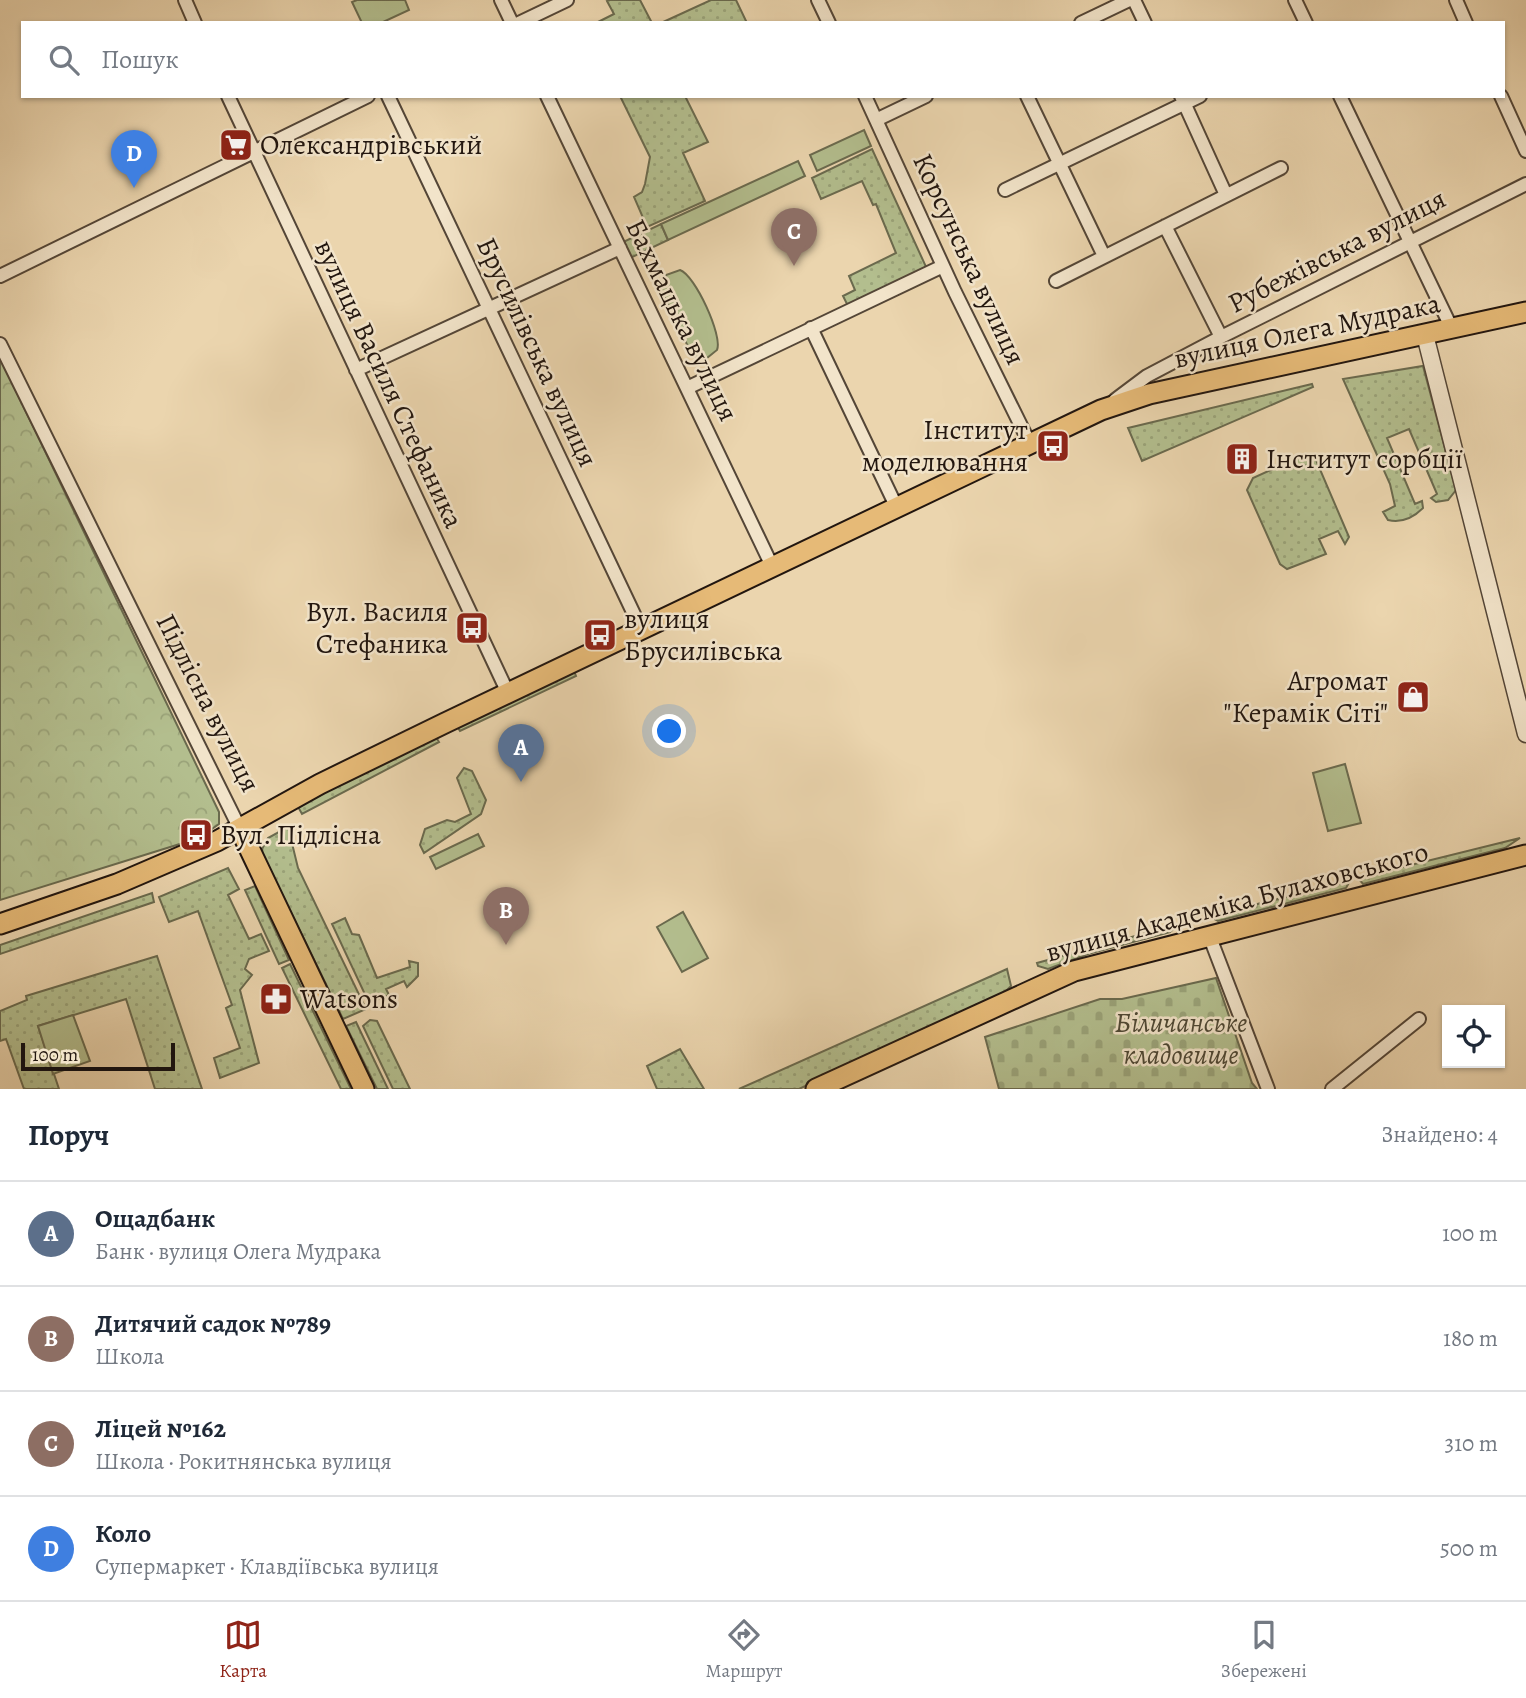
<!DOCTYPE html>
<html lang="uk">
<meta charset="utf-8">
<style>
:root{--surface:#fff;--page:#f2f2f3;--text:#1f2937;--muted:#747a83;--line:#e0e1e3;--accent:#8f2418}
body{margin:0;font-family:Alegreya,serif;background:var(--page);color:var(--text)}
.controls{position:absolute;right:21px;bottom:21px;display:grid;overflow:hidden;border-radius:0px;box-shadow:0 2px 5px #0004}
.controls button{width:63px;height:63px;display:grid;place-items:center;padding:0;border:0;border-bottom:2px solid var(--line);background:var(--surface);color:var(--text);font:35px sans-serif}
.scale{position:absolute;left:21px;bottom:18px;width:154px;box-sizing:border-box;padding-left:7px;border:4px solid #22160f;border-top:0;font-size:19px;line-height:24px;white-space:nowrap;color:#22160f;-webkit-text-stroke:5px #f2e4ca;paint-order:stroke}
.you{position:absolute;left:670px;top:732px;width:24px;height:24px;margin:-18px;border:5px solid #fff;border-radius:50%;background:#1a73e8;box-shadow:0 0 0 10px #1a73e833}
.badge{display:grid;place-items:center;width:46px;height:46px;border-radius:50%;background:var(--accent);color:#fff;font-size:23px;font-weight:700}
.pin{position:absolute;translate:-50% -58px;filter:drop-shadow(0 2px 4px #0008)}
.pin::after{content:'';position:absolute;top:37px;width:24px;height:21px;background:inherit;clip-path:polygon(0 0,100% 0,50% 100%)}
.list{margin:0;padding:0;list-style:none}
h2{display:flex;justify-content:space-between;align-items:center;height:91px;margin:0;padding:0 28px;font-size:30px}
h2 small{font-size:23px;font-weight:400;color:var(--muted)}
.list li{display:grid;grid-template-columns:46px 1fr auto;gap:21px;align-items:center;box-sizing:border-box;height:105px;padding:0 28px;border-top:2px solid var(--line)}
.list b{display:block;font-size:26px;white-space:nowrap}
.list p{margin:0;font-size:23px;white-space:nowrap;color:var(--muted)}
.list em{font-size:23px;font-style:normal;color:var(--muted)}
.icon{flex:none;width:38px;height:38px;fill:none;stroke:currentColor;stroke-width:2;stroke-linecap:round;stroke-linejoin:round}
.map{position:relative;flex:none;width:1526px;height:1089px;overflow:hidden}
.search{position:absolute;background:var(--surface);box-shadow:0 2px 5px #0004;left:21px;right:21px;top:21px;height:77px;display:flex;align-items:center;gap:18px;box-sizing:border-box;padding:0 24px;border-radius:0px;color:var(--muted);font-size:26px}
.sheet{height:511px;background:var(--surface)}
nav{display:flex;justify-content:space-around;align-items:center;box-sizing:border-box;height:98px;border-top:2px solid var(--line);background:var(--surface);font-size:19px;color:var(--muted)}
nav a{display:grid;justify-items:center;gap:4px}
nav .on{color:var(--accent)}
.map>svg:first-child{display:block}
.grass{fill:url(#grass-dots);stroke:#6a6a4e;stroke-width:2}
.forest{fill:url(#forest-crowns);stroke:#6a6a4e;stroke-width:2}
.cemetery{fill:url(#cemetery-stones);stroke:#6a6a4e;stroke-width:2}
.green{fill:#b3be8e;stroke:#6a6a4e;stroke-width:2}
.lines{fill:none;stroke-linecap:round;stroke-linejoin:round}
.minor-casing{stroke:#544637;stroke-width:16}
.tertiary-casing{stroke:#544637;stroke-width:19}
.primary-casing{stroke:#22160f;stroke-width:23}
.minor{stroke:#f2e4ca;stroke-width:12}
.tertiary{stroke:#f2e4ca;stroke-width:16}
.primary{stroke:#e6ba77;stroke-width:19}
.labels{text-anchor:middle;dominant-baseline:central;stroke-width:5;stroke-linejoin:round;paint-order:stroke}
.poi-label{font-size:28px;fill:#22160f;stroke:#f2e4ca;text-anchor:start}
.street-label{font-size:28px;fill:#22160f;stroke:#f2e4ca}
.park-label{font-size:28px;font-style:italic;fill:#4e4835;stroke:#f2e4ca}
</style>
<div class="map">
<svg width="1526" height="1089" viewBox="0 0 1526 1089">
<defs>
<pattern id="grass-dots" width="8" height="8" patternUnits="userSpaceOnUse" patternTransform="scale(1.75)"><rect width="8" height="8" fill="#b3be8e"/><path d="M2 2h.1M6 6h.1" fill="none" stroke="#9aa379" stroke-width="1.8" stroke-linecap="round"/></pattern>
<pattern id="forest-crowns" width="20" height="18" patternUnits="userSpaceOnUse" patternTransform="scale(1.75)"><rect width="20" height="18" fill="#b3be8e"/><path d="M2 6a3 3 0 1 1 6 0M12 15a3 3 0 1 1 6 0" fill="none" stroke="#9aa379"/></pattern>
<pattern id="cemetery-stones" width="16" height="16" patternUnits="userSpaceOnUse" patternTransform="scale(1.75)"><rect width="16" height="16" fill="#b3be8e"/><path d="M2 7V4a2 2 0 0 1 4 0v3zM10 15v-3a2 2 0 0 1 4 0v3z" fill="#9aa379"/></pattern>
</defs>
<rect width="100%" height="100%" fill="#ebd5ae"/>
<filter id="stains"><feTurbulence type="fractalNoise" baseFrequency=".00286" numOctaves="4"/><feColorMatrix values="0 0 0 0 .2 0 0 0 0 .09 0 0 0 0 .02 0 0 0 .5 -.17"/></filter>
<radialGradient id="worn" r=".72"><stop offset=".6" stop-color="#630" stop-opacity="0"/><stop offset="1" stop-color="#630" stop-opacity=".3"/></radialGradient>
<!-- grass -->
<path class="grass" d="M610,0H640L652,23H596L614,14L607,1Z
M711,0H736L747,23H661Z
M620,96H685L708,142L683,153L705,201L647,227L634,197L642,192L645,184L650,157Z
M872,149L927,269L848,306L843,296L855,290L849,276L896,253L876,204L873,205L862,181L821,199L812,178Z
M661,224L668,240L626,260L619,244Z
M1423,366L1456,490L1448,500L1436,502L1431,498L1437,494L1409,429L1387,438L1415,504L1422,501L1423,508C1413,518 1401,523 1388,520L1383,512L1395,506L1390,484L1343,379Z
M1312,384L1313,387L1142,461L1128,428Z
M1302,456L1316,460L1349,537L1345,544L1338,531L1319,539L1326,554L1287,569L1280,564L1247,490L1253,478Z
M572,666L576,676L460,731L455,723Z
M434,734L439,742L302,814L297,805Z
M464,768L472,771L486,800L481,814L424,853L420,845L425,829L447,820L455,822L471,814L457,778Z
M288,827L298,868L366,1009L343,1019L261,851L268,838Z
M1520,838L1505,848L1363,884L1358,878Z
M228,868L239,889L228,895L249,939L261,934L269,951L249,959L245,969L252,975L240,990L259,1063L220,1078L214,1058L240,1048L226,1008L232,1005L198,911L169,922L159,897Z
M1350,881L1346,888L1218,921L1209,916Z
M255,886L289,960L279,964L245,890Z
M152,893L154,902L0,954V945Z
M345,918L352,934L359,935L377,978L410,967L409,961L418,963V976L407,987L404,981L386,989L389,995L369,1003L332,924Z
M1179,924L1170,932L1088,954L1048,969L1038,966L1037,963Z
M157,956L202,1089H155L126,999L38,1026L59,1089H24L6,1039L0,1041V1011L27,1000L26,996Z
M290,964L351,1089H341L282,968Z
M1007,969L1011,986L1004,993L799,1089H739Z
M370,1020L377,1021L410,1089H393L363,1026Z
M356,1022L388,1089H377L346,1026Z
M680,1049L704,1089H657L647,1066Z"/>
<!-- forest -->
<path class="forest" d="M0,358L219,812V824L199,838L0,900Z"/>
<!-- cemetery -->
<path class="cemetery" d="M1216,978L1252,1083L1257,1089H999L985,1037L1100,999H1122Z"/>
<!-- green -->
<path class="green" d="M357,0H405L409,10L381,23H362L352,2Z
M864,130L871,146L817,171L810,155Z
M798,161L805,176L668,240L661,224Z
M680,270C695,275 723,336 717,350L707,358L696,357L690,351L661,289L666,275Z
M1345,764L1361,823L1328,831L1313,773Z
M478,834L484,846L436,869L430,857Z
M683,912L708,958L682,972L657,927Z
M73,1015L90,1061L53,1074L38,1026Z"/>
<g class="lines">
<defs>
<path id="minor" d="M185,0L195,23
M501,0L512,23
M818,0L829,23
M1134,0L1145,23
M1295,0L1306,23
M1456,0L1466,23
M519,23L567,0
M1081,23L1129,0
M228,96L508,693
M388,96L641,629
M547,96L772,566
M865,96L955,292L1029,442
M1027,96L1104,256
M1181,96L1226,195
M1340,96L1452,329
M1501,96L1526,151
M876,120L926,96
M1005,190L1200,96
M1165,226L1221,337
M0,276L368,96
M1056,281L1281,168
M811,328L896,506
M0,344L240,829
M356,370L620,248
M687,388L943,266
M1115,400L1147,376L1221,337L1526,184
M1209,935L1268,1089
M1332,1089L1419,1019"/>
<path id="tertiary" d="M1425,335L1526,734"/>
<path id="primary" d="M240,829L364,1089
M0,924L117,884L217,841L320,784L445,723L1101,410L1149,394L1526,312
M816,1089L1074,971L1526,855"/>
</defs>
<!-- minor casing -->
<use href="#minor" class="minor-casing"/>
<!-- tertiary casing -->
<use href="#tertiary" class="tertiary-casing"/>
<!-- primary casing -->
<use href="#primary" class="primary-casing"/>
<!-- minor -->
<use href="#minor" class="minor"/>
<!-- tertiary -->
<use href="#tertiary" class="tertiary"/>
<!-- primary -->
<use href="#primary" class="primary"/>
</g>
<!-- icons -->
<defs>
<symbol id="supermarket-square" viewBox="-11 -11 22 22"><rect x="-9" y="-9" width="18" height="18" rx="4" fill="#8f2418" stroke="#f2e4ca"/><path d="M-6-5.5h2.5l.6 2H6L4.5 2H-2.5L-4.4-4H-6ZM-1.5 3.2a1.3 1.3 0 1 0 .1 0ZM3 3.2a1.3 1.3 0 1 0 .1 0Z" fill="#fff"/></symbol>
<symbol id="bus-square" viewBox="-11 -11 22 22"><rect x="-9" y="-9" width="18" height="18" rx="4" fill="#8f2418" stroke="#f2e4ca"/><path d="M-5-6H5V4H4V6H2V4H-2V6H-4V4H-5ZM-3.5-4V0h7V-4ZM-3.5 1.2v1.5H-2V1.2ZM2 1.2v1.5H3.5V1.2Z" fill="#fff"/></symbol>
<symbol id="building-square" viewBox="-11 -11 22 22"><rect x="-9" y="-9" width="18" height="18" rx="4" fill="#8f2418" stroke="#f2e4ca"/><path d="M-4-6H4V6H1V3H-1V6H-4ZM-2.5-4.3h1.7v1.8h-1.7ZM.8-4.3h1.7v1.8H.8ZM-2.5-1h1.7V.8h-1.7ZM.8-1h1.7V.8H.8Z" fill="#fff"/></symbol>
<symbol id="shop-square" viewBox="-11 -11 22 22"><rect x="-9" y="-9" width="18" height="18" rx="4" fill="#8f2418" stroke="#f2e4ca"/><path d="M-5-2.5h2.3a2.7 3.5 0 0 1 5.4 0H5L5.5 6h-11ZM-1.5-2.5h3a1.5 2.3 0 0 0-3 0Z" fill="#fff"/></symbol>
<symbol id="pharmacy-square" viewBox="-11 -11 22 22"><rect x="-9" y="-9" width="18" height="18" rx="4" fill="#8f2418" stroke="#f2e4ca"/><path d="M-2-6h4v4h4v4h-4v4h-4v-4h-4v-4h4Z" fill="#fff"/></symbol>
</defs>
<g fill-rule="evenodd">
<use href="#supermarket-square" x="217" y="126" width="38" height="38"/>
<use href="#bus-square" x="1034" y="427" width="38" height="38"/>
<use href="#building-square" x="1223" y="440" width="38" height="38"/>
<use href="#bus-square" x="453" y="609" width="38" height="38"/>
<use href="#bus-square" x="581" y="616" width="38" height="38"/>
<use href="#shop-square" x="1394" y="678" width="38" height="38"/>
<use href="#bus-square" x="177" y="816" width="38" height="38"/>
<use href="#pharmacy-square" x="257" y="980" width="38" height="38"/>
</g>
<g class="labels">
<!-- poi labels -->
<g class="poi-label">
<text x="260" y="145">Олександрівський</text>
<text x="1028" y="430" text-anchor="end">Інститут<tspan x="1028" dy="32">моделювання</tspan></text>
<text x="1266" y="459">Інститут сорбції</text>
<text x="448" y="612" text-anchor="end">Вул. Василя<tspan x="448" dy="32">Стефаника</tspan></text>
<text x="624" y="619">вулиця<tspan x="624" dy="32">Брусилівська</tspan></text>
<text x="1388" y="681" text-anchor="end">Агромат<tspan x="1388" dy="32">"Керамік Сіті"</tspan></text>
<text x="220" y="835">Вул. Підлісна</text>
<text x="300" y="999">Watsons</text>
</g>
<!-- street labels -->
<g class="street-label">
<text transform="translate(1337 251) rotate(-27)">Рубежівська вулиця</text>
<text transform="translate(969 259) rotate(65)">Корсунська вулиця</text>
<text transform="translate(682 320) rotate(64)">Бахмацька вулиця</text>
<text transform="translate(1307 331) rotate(-12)">вулиця Олега Мудрака</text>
<text transform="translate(537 352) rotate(65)">Брусилівська вулиця</text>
<text transform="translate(389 384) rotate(65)">вулиця Василя Стефаника</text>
<text transform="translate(208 703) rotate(63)">Підлісна вулиця</text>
<text transform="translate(1237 902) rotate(-15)">вулиця Академіка Булаховського</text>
</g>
<!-- park labels -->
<g class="park-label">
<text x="1181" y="1023">Біличанське<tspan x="1181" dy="32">кладовище</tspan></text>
</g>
</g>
<rect width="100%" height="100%" filter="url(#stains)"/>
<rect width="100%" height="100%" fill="url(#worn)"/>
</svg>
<div class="controls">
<button><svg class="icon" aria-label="locate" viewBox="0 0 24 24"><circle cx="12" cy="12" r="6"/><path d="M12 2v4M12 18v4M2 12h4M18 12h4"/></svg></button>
</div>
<div class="scale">100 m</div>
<div class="you"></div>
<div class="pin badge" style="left:521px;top:782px;background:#5c6f8a">A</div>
<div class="pin badge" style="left:506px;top:945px;background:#8d6e63">B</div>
<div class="pin badge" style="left:794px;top:266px;background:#8d6e63">C</div>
<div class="pin badge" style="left:134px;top:188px;background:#3f7fe0">D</div>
<div class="search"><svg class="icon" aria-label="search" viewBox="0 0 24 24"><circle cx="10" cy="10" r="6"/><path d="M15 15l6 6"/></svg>Пошук</div>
</div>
<section class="sheet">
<h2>Поруч<small>Знайдено: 4</small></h2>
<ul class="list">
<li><span class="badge" style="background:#5c6f8a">A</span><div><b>Ощадбанк</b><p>Банк · вулиця Олега Мудрака</p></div><em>100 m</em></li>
<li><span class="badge" style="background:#8d6e63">B</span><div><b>Дитячий садок №789</b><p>Школа</p></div><em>180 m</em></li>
<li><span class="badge" style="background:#8d6e63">C</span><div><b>Ліцей №162</b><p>Школа · Рокитнянська вулиця</p></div><em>310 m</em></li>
<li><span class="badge" style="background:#3f7fe0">D</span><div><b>Коло</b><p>Супермаркет · Клавдіївська вулиця</p></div><em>500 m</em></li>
</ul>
</section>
<nav>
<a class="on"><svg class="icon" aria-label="map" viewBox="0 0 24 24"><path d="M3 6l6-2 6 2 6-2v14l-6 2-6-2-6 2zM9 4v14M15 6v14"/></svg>Карта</a>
<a><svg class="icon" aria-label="directions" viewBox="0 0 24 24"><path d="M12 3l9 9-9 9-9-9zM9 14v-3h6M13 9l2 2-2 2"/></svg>Маршрут</a>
<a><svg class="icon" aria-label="saved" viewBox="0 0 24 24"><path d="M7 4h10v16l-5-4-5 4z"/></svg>Збережені</a>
</nav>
